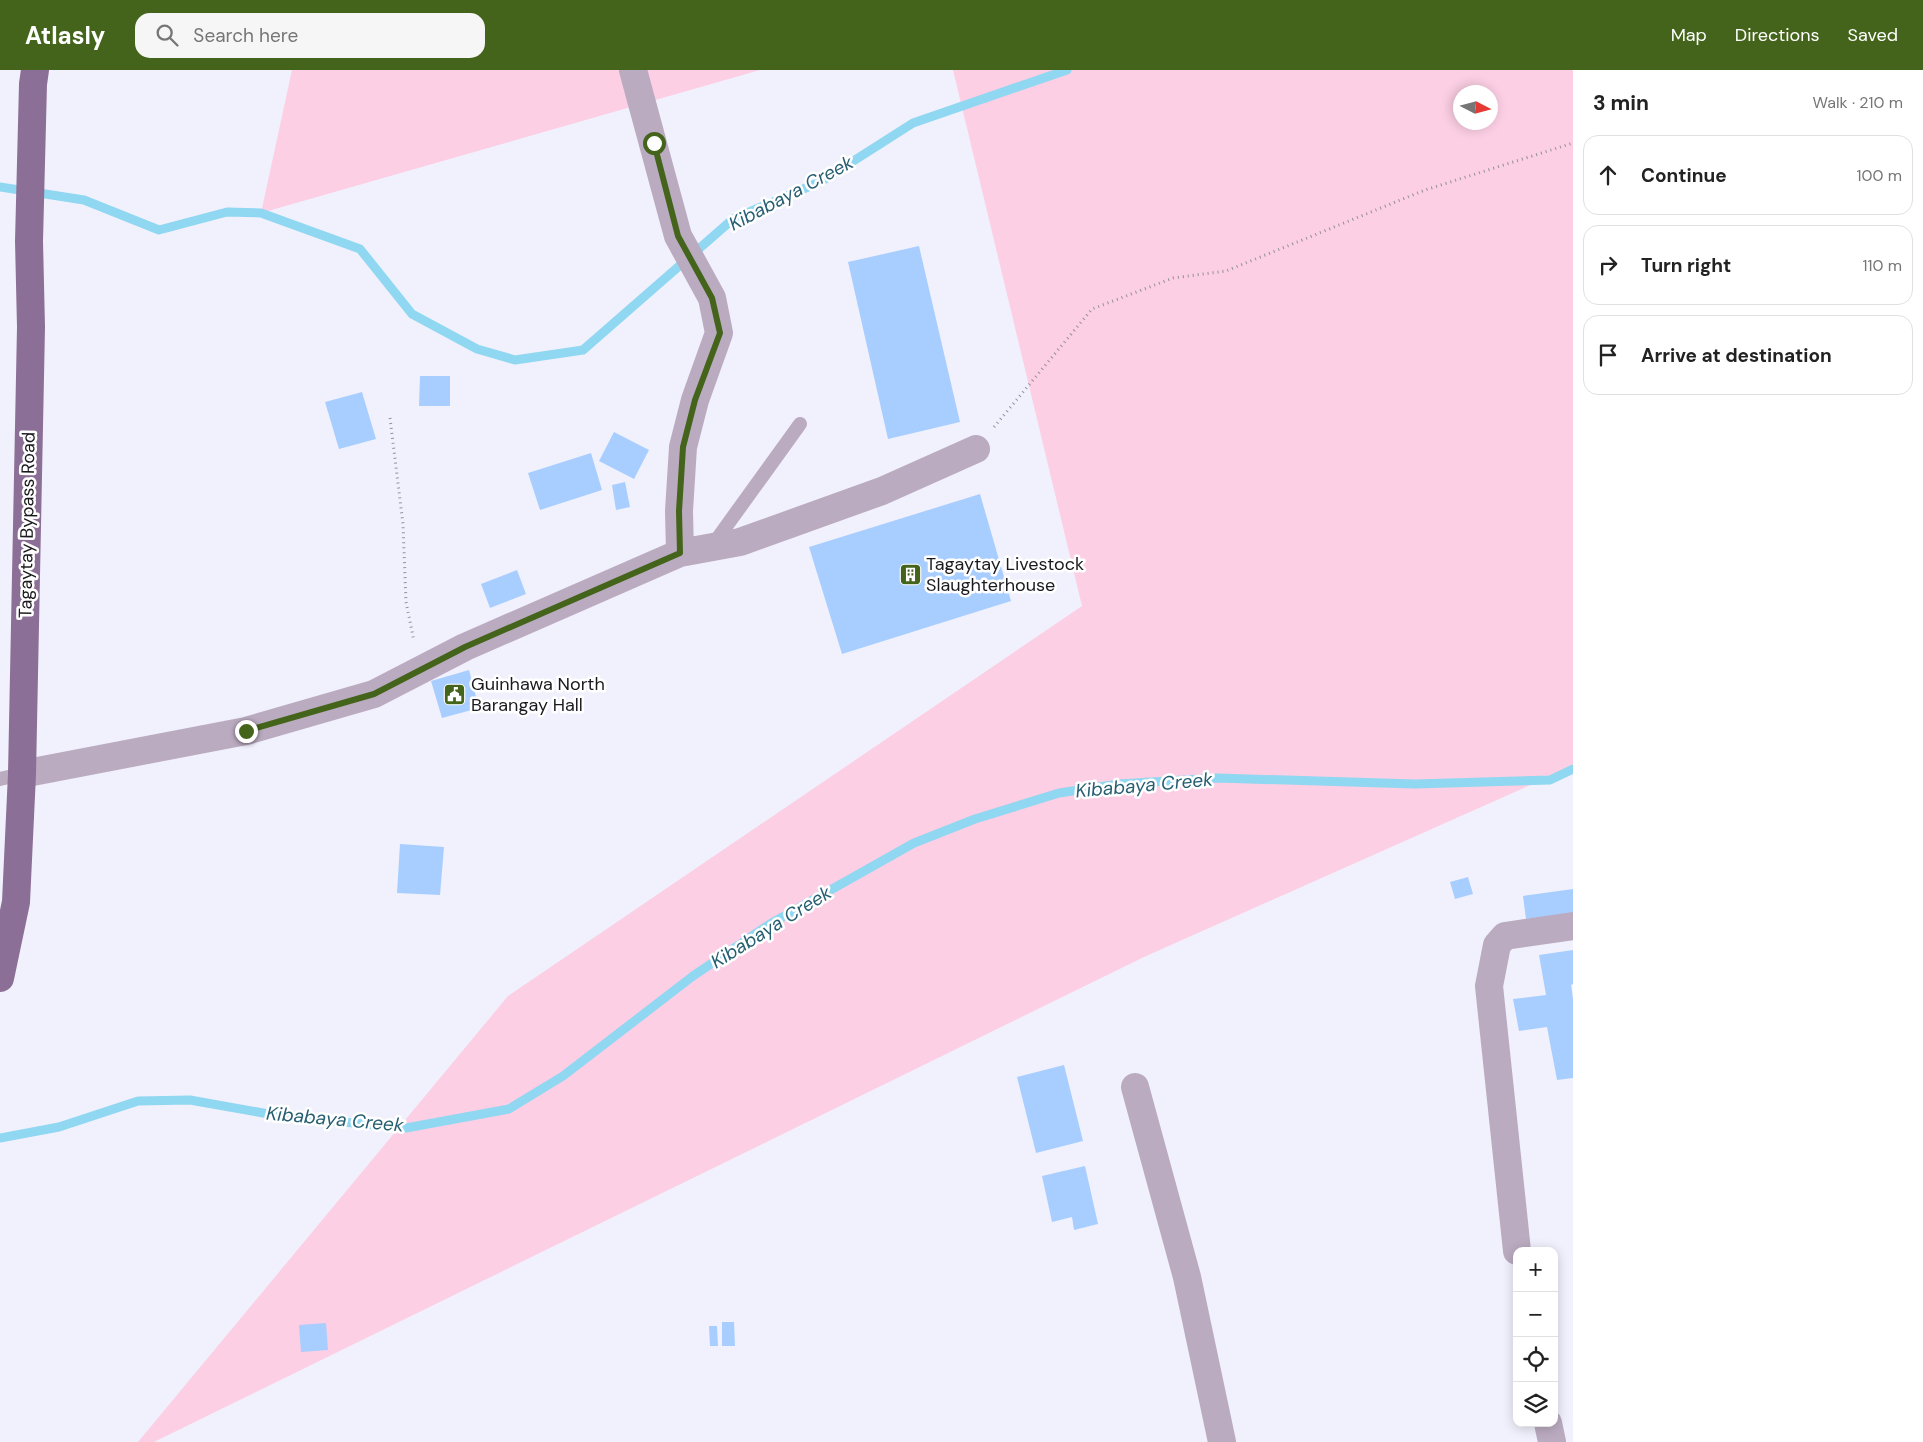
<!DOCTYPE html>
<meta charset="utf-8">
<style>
:root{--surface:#fff;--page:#f6f6f6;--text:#222;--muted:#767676;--line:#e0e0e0;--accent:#43641a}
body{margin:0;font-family:"DM Sans",sans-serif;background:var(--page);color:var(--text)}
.controls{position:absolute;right:15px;bottom:15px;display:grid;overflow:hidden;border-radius:10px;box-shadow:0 2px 12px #0003}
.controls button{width:45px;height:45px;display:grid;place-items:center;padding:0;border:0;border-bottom:1px solid var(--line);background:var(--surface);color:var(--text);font:25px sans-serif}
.compass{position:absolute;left:1453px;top:15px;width:45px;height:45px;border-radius:50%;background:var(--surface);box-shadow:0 2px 12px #0003;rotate:96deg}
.stop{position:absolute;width:15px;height:15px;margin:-11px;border:4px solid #43641a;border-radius:50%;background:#fff}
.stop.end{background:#43641a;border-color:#fff;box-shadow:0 1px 5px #0008}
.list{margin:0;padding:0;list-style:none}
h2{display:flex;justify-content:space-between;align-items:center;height:65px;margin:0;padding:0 20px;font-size:21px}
h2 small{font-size:16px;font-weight:400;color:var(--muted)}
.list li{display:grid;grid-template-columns:32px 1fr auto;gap:15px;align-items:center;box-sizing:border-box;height:80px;margin:0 10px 10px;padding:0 10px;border:1px solid var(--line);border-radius:15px}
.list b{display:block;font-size:19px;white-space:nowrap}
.list em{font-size:16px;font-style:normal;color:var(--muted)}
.icon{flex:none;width:28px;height:28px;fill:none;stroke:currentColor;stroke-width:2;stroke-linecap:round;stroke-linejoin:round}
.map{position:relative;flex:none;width:1573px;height:1372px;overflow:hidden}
header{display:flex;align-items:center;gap:30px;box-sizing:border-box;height:70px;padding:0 25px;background:var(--accent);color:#fff}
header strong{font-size:24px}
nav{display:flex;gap:28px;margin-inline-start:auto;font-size:18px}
.search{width:350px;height:45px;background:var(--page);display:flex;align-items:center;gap:12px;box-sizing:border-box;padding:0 18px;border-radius:15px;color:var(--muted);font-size:19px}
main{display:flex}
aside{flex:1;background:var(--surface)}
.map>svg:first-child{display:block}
.green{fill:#fccfe4;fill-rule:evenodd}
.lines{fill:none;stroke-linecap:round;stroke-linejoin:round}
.stream{stroke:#90d7f1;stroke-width:9}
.building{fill:#a8ceff}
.path{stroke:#92929a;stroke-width:3;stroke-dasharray:1 4;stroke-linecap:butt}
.lane{stroke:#bbabc1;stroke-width:14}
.street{stroke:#bbabc1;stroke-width:28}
.primary{stroke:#8c6f96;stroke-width:28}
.route{stroke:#43641a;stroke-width:6}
.labels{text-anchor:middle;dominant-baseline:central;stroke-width:5;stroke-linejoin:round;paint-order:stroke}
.street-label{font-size:18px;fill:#1a1a1e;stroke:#fff}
.poi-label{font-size:18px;fill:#1a1a1e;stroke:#fff;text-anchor:start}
.water-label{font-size:19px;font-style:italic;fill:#275f72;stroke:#fff}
</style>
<header>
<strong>Atlasly</strong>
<div class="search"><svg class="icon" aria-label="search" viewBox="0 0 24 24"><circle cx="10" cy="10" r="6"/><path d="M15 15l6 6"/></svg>Search here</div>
<nav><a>Map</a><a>Directions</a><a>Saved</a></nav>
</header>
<main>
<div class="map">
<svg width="1573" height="1372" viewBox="0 0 1573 1372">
<rect width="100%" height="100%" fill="#f1f1fd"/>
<!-- green -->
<path class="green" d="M292,0H760L261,143Z
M953,0H1573V696L1144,887L154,1372H138L508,926L1082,536ZM1460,22H1490V52H1460Z"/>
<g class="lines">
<!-- stream -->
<path class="stream" d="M0,117L84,130L159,160L227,142L261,143L360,179L412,244L477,279L515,290L583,280L733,149L822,111L913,53L1067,0
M0,1068L59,1057L138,1031L190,1030L280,1046L406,1058L509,1039L563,1006L693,906L770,854L914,773L975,749L1059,723L1119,714L1217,708L1415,714L1550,710L1573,699"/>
</g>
<!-- building -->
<path class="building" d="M919,176L960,352L888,369L848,192Z
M420,306H450V336H419Z
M362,322L376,369L339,379L325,332Z
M614,362L649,380L634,409L599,391Z
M591,383L602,420L540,440L528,403Z
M625,412L630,437L616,440L612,415Z
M980,424L1011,531L842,584L809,477Z
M517,500L526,524L490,538L481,514Z
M469,600L479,638L442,648L431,611Z
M400,774L444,777L440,825L397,823Z
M1468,807L1473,824L1455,829L1450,812Z
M1573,819V843L1526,849L1523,826Z
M1573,880V914L1571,915L1573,929V1008L1557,1010L1547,957L1519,961L1513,929L1546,925L1539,885Z
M1064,995L1083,1071L1036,1083L1017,1007Z
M1085,1096L1098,1154L1074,1160L1072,1147L1052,1152L1042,1106Z
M722,1252H734L735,1276H722Z
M326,1253L328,1280L301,1282L299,1255Z
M709,1256H717L718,1276H710Z"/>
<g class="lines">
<!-- path -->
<path class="path" d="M390,348L403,454L406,532L414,571
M994,357L1092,239L1173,208L1226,201L1425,120L1573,73"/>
<!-- lane -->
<path class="lane" d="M712,476L800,354
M0,709L22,704"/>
<!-- street -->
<path class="street" d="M680,483L740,472L882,421L976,379
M22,704L246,661L374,624L465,577L680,483L679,441L683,377L695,330L719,263L712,228L678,166L633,0
M1135,1017L1187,1207L1222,1372
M1517,1181L1489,916L1497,875L1505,866L1573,856
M1548,1353L1552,1372"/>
<!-- primary -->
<path class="primary" d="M0,908L16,832L22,704L31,257L29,171L33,14L35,0"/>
</g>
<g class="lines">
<!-- route -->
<path class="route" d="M246,661L374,624L465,577L680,483L679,441L683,377L695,330L720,263L712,228L678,166L654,73"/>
</g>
<!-- icons -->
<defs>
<symbol id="building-square" viewBox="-11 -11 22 22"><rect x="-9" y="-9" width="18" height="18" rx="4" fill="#43641a" stroke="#fff"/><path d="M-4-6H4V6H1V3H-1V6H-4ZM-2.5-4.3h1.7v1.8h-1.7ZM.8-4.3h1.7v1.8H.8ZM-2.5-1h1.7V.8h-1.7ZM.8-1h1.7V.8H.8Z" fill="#fff"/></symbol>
<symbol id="civic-square" viewBox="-11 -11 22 22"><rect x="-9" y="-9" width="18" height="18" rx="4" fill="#43641a" stroke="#fff"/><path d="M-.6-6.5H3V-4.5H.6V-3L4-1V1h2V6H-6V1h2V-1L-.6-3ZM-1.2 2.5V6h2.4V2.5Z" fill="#fff"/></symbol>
</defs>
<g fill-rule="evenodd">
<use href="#building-square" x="898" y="492" width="25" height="25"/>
<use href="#civic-square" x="442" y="612" width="25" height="25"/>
</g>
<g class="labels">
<!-- street labels -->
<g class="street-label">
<text transform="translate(27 455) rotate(-89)">Tagaytay Bypass Road</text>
</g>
<!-- poi labels -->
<g class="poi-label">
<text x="926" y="494">Tagaytay Livestock<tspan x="926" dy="21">Slaughterhouse</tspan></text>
<text x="471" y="614">Guinhawa North<tspan x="471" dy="21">Barangay Hall</tspan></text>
</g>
<!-- water labels -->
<g class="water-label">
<text transform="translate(791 123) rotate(-28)">Kibabaya Creek</text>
<text transform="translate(1144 715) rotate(-5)">Kibabaya Creek</text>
<text transform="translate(771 857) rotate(-32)">Kibabaya Creek</text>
<text transform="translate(335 1049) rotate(5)">Kibabaya Creek</text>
</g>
</g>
</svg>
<div class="controls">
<button>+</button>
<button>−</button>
<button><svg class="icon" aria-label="locate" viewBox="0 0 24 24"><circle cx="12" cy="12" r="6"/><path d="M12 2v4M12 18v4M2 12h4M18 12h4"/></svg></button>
<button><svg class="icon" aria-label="layers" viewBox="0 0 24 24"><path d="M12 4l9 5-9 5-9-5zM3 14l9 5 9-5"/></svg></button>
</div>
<svg class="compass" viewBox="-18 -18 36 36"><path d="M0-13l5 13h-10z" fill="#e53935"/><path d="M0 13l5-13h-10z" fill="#767676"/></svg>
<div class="stop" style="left:654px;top:73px"></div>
<div class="stop end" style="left:246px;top:661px"></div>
</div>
<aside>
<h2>3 min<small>Walk · 210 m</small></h2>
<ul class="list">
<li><svg class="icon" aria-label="ahead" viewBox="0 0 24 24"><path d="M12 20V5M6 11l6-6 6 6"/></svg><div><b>Continue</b></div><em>100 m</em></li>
<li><svg class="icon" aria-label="right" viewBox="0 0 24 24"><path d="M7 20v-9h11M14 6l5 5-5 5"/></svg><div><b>Turn right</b></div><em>110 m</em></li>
<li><svg class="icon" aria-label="arrive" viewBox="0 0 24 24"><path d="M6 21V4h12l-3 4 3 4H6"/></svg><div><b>Arrive at destination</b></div></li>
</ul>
</aside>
</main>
